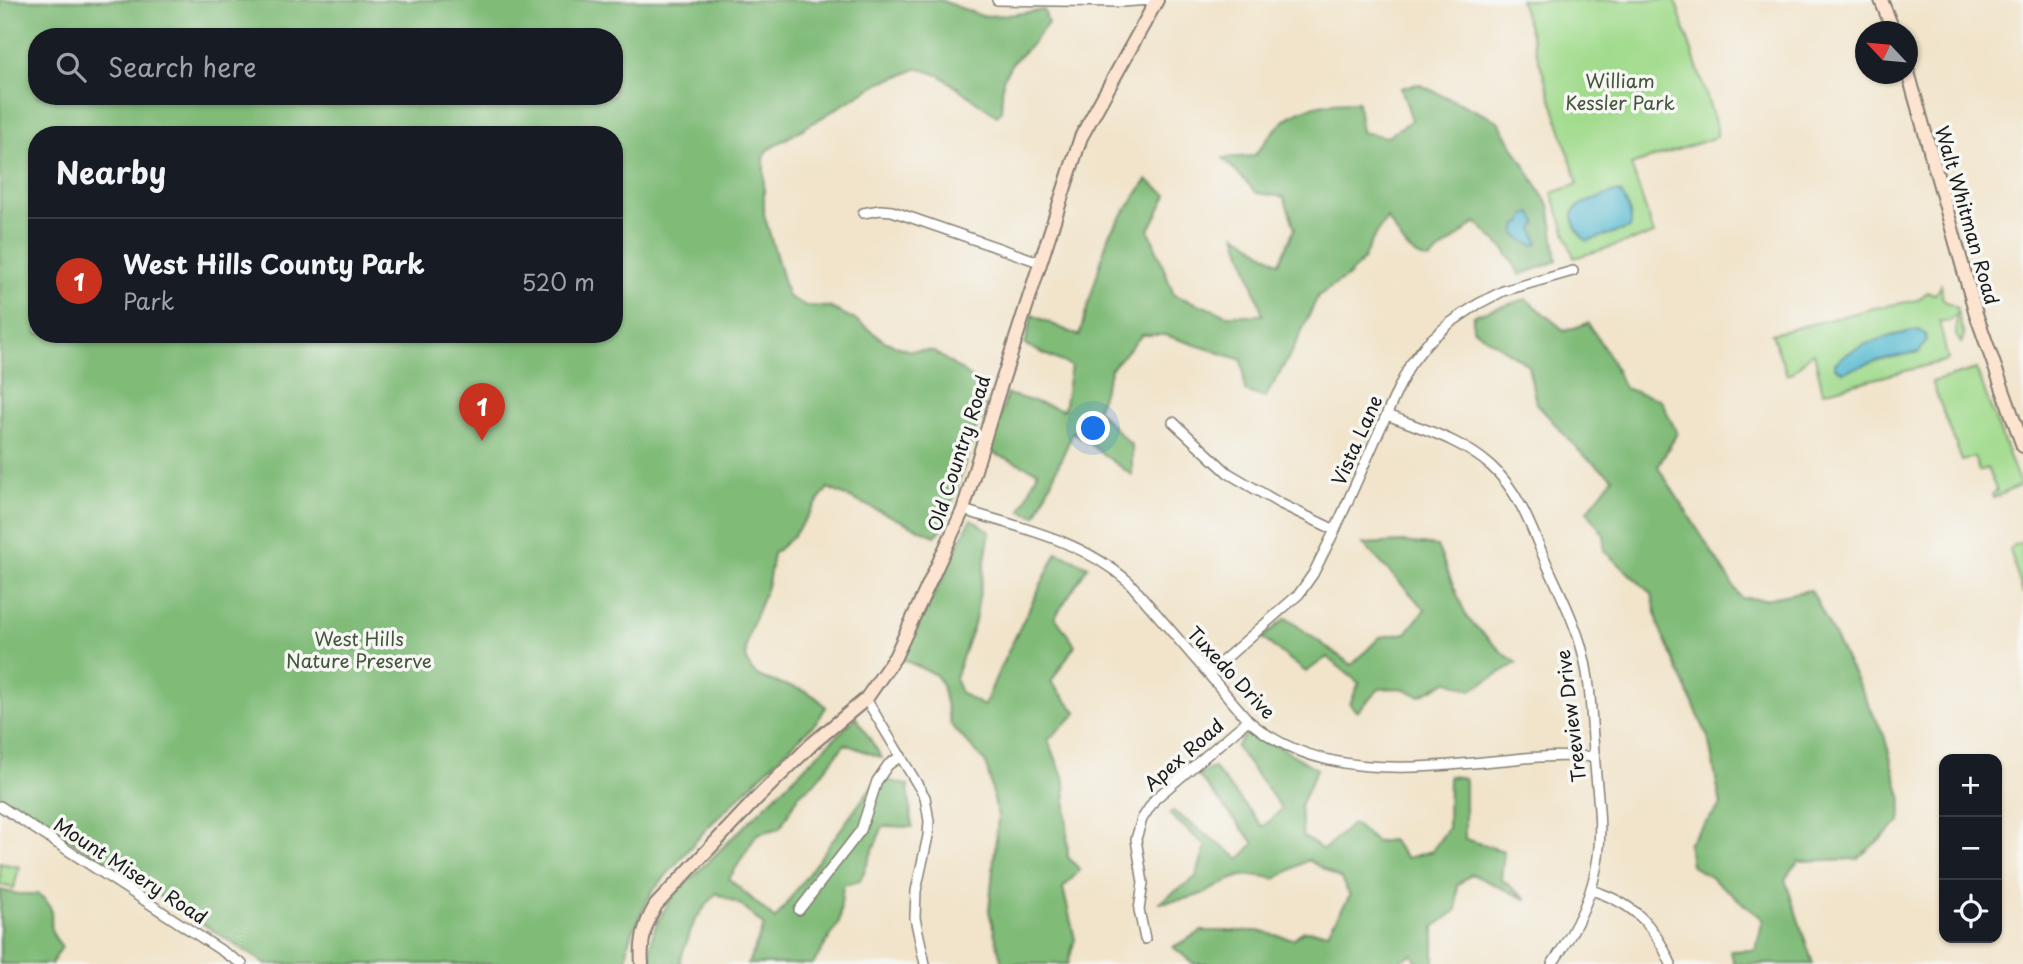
<!DOCTYPE html>
<meta charset="utf-8">
<style>
:root{--surface:#171b24;--page:#20242c;--text:#f1f3f6;--muted:#9ea1a6;--line:#363941;--accent:#c8321e}
body{margin:0;font-family:"Playpen Sans",sans-serif;background:var(--page);color:var(--text)}
.controls{position:absolute;right:21px;bottom:21px;display:grid;overflow:hidden;border-radius:14px;box-shadow:0 2px 5px #0004}
.controls button{width:63px;height:63px;display:grid;place-items:center;padding:0;border:0;border-bottom:2px solid var(--line);background:var(--surface);color:var(--text);font:35px sans-serif}
.compass{position:absolute;left:1855px;top:21px;width:63px;height:63px;border-radius:50%;background:var(--surface);box-shadow:0 2px 5px #0004;rotate:296deg}
.you{position:absolute;left:1094px;top:429px;width:24px;height:24px;margin:-18px;border:5px solid #fff;border-radius:50%;background:#1a73e8;box-shadow:0 0 0 10px #1a73e833}
.badge{display:grid;place-items:center;width:46px;height:46px;border-radius:50%;background:var(--accent);color:#fff;font-size:23px;font-weight:700}
.pin{position:absolute;translate:-50% -58px;filter:drop-shadow(0 2px 4px #0008)}
.pin::after{content:'';position:absolute;top:37px;width:24px;height:21px;background:inherit;clip-path:polygon(0 0,100% 0,50% 100%)}
.list{margin:0;padding:0;list-style:none}
h2{display:flex;justify-content:space-between;align-items:center;height:91px;margin:0;padding:0 28px;font-size:30px}
h2 small{font-size:23px;font-weight:400;color:var(--muted)}
.list li{display:grid;grid-template-columns:46px 1fr auto;gap:21px;align-items:center;box-sizing:border-box;height:126px;padding:0 28px;border-top:2px solid var(--line)}
.list b{display:block;font-size:26px;white-space:nowrap}
.list p{margin:0;font-size:23px;white-space:nowrap;color:var(--muted)}
.list em{font-size:23px;font-style:normal;color:var(--muted)}
.icon{flex:none;width:38px;height:38px;fill:none;stroke:currentColor;stroke-width:2;stroke-linecap:round;stroke-linejoin:round}
.map{position:relative;flex:none;width:2023px;height:964px;overflow:hidden}
.search{position:absolute;background:var(--surface);box-shadow:0 2px 5px #0004;left:28px;top:28px;width:595px;height:77px;display:flex;align-items:center;gap:18px;box-sizing:border-box;padding:0 24px;border-radius:28px;color:var(--muted);font-size:26px}
.panel{position:absolute;background:var(--surface);box-shadow:0 2px 5px #0004;left:28px;top:126px;width:595px;height:217px;border-radius:28px}
.map>svg:first-child{display:block}
.green{fill:#a1db8d;stroke:#5e7c54;stroke-width:2}
.forest{fill:#80bb78;stroke:#4e6c4a;stroke-width:2;fill-rule:evenodd}
.water{fill:#54bad1;stroke:#386b76;stroke-width:2}
.lines{fill:none;stroke-linecap:round;stroke-linejoin:round}
.minor-casing{stroke:#868074;stroke-width:12}
.secondary-casing{stroke:#868074;stroke-width:16}
.minor{stroke:#fff;stroke-width:9}
.secondary{stroke:#fde4d1;stroke-width:12}
.labels{text-anchor:middle;dominant-baseline:central;stroke-width:7;stroke-linejoin:round;paint-order:stroke}
.park-label{font-size:19px;fill:#44553e;stroke:#f6f6f2}
.street-label{font-size:19px;fill:#1c1c1c;stroke:#f6f6f2}
</style>
<div class="map">
<svg width="2023" height="964" viewBox="0 0 2023 964">
<rect width="100%" height="100%" fill="#f6f6f2"/>
<filter id="ink" filterUnits="userSpaceOnUse"><feTurbulence type="fractalNoise" baseFrequency=".0143" numOctaves="2"/><feDisplacementMap in="SourceGraphic" scale="14" xChannelSelector="R" yChannelSelector="G"/><feConvolveMatrix kernelMatrix="1 2 1 2 8 2 1 2 1" color-interpolation-filters="sRGB"/></filter>
<filter id="wash" filterUnits="userSpaceOnUse"><feTurbulence type="fractalNoise" baseFrequency=".00686" numOctaves="4" result="noise"/><feDisplacementMap in="SourceGraphic" scale="28" xChannelSelector="R" yChannelSelector="G"/><feGaussianBlur stdDeviation="1.57" result="paint"/><feColorMatrix in="noise" values="0 0 0 0 0 0 0 0 0 0 0 0 0 0 0 0 0 1.4 0 .05"/><feComposite in="paint" operator="in"/></filter>
<g filter="url(#wash)">
<rect width="100%" height="100%" fill="#f1e4cb"/>
<!-- green -->
<path class="green" d="M1520,0H1675L1717,128V137L1631,165L1654,234L1574,258L1552,193L1578,184Z
M1941,285C1941,299 1943,302 1956,307L1964,336L1961,343L1956,335V315C1950,321 1948,322 1939,321L1948,360L1823,392L1814,353C1802,357 1800,371 1787,375L1772,334L1875,308L1918,300L1927,292L1935,294Z
M1976,369L2019,482V486L1993,498L1992,494L1997,491L1987,468L1979,471L1974,457L1962,461L1932,382Z
M2023,542V594L2010,550L2014,545Z
M0,863L19,867L14,888L0,885Z"/>
<!-- forest -->
<path class="forest" d="M0,0H940L982,16L1008,15L1044,10L1048,23L1029,47L1012,63L1003,79L1001,111L997,116L939,75L918,68L903,75L881,82L766,151L764,158V214L788,297L806,306L829,307L856,320L886,342L907,350L933,351L978,382L985,401L944,527L935,536L828,488L793,536L773,554C771,565 770,576 767,586C760,612 726,662 763,678C787,688 807,685 826,707L817,721L707,828L651,893L629,940L626,964H266L0,796ZM37,37H614V96H37ZM37,135H614V334H37Z
M1418,84L1498,121L1550,208L1557,261L1520,275L1505,250L1476,222L1429,260C1406,256 1399,235 1387,218L1371,242L1363,260L1347,277L1318,296L1292,352L1265,398L1245,391L1242,360L1165,335H1142L1111,369L1097,410L1132,446V475L1073,432L1036,516L1021,511L1038,471L990,452L1007,394L1064,410L1071,366L1025,345L1032,315L1079,336L1109,234L1147,180L1167,195L1149,230L1174,295L1227,315H1263L1236,234L1279,263L1295,228L1284,197L1257,193L1223,158L1254,156C1263,145 1272,131 1283,122C1303,104 1332,102 1358,102L1361,132L1387,137L1412,120L1401,88Z
M1526,299L1565,331L1588,323L1611,359L1624,388L1661,400L1677,433L1658,467L1741,598L1765,599L1811,590L1884,735L1902,800L1900,822L1857,859L1799,861L1785,879L1813,964H1735L1730,951L1756,950L1763,919L1710,877L1691,865L1688,843L1721,805L1708,737L1659,627L1652,594L1604,551V535L1587,511L1613,478L1582,454L1536,403L1528,365L1473,329V317L1477,314Z
M971,519L990,531L975,621L955,678L961,693L984,706L1001,666L1057,552L1088,566L1055,617L1075,645L1051,682L1077,713L1048,740L1065,781L1068,857L1080,870L1063,888L1075,939L1068,964H1002L989,911L998,817L986,763L951,725L942,685L936,675L902,659Z
M1403,542L1437,546L1467,618L1503,653L1517,663L1471,690L1449,681L1419,696L1402,688L1379,689L1357,712L1350,704L1359,683L1327,657L1306,672L1262,638L1286,618L1352,665L1380,637L1406,633L1425,609L1363,544Z
M856,717L882,758L845,744L814,783L799,795L780,828L757,834L729,879L775,919L878,778L908,785L912,827L883,826L860,881L843,885L839,923L813,964H748L764,926L741,905L716,893L695,920L680,960L681,964H652C647,935 658,919 673,896Z
M1249,729L1317,769L1300,806L1303,836L1323,850L1353,823L1376,842L1391,840L1407,858L1432,851L1448,828L1449,776L1465,778V839L1504,851L1501,879L1527,900L1472,874L1457,885V910L1434,927V964H1418L1412,954L1396,964H1194L1173,947L1202,931H1258L1293,939L1303,931L1328,932L1350,896L1341,879L1308,860L1275,879C1231,868 1232,884 1196,896C1184,900 1170,901 1158,903L1196,877L1206,846L1169,814L1173,811L1240,859L1254,843L1197,774L1214,768L1263,827L1282,809L1236,747Z
M0,890L18,894H38C57,908 49,912 52,931C53,937 59,942 62,947L51,964H0Z"/>
<!-- water -->
<path class="water" d="M1615,192L1621,193C1627,203 1634,217 1630,228L1587,241C1578,235 1570,220 1574,210L1582,204Z
M1532,213L1537,223L1533,229L1538,241L1537,245C1529,246 1520,240 1515,234L1517,224L1522,223L1525,215Z
M1919,330L1925,334L1926,342L1919,352L1883,359L1843,372L1835,367V363C1857,343 1890,335 1919,330Z"/>
</g>
<g filter="url(#ink)">
<g class="lines">
<defs>
<path id="minor" d="M997,0L1122,2L1150,0
M863,213L880,210L892,211L1039,262
M1387,415C1423,429 1462,440 1491,466C1516,488 1530,523 1542,553C1555,584 1572,613 1581,646C1591,679 1591,717 1594,751C1596,786 1603,822 1598,857C1593,895 1574,933 1552,964
M1173,422L1228,473L1279,503L1335,530
M963,510C1022,528 1081,540 1129,582L1248,720C1322,786 1435,766 1525,758C1548,756 1571,756 1594,756
M1209,673L1299,594L1313,574L1335,530L1398,389L1410,365L1427,343L1450,323L1478,304L1503,291L1573,271
M866,699L925,797L929,821L928,836L916,891L915,918L925,964
M0,806L242,964
M1591,890C1633,903 1653,923 1671,964
M799,910L861,830L877,781L888,765L901,756
M1145,939L1139,910L1143,883L1136,839L1142,819L1155,799L1248,720"/>
<path id="secondary" d="M1881,0L1894,32
M1908,72L1976,314L2023,446
M642,964C640,942 644,924 656,905L756,799L813,743L866,699L895,657L963,510L996,400L1081,137L1157,0"/>
</defs>
<!-- minor casing -->
<use href="#minor" class="minor-casing"/>
<!-- secondary casing -->
<use href="#secondary" class="secondary-casing"/>
<!-- minor -->
<use href="#minor" class="minor"/>
<!-- secondary -->
<use href="#secondary" class="secondary"/>
</g>
</g>
<g class="labels">
<!-- park labels -->
<g class="park-label">
<text x="1620" y="80">William<tspan x="1620" dy="22">Kessler Park</tspan></text>
<text x="359" y="638">West Hills<tspan x="359" dy="22">Nature Preserve</tspan></text>
</g>
<!-- street labels -->
<g class="street-label">
<text transform="translate(1968 215) rotate(74)">Walt Whitman Road</text>
<text transform="translate(1356 440) rotate(-66)">Vista Lane</text>
<text transform="translate(958 453) rotate(-72)">Old Country Road</text>
<text transform="translate(1232 672) rotate(47)">Tuxedo Drive</text>
<text transform="translate(1570 716) rotate(-97)">Treeview Drive</text>
<text transform="translate(1183 754) rotate(-41)">Apex Road</text>
<text transform="translate(131 870) rotate(33)">Mount Misery Road</text>
</g>
</g>
</svg>
<div class="controls">
<button>+</button>
<button>−</button>
<button><svg class="icon" aria-label="locate" viewBox="0 0 24 24"><circle cx="12" cy="12" r="6"/><path d="M12 2v4M12 18v4M2 12h4M18 12h4"/></svg></button>
</div>
<svg class="compass" viewBox="-18 -18 36 36"><path d="M0-13l5 13h-10z" fill="#e53935"/><path d="M0 13l5-13h-10z" fill="#9ea1a6"/></svg>
<div class="you"></div>
<div class="pin badge" style="left:482px;top:441px">1</div>
<div class="search"><svg class="icon" aria-label="search" viewBox="0 0 24 24"><circle cx="10" cy="10" r="6"/><path d="M15 15l6 6"/></svg>Search here</div>
<section class="panel">
<h2>Nearby<small></small></h2>
<ul class="list">
<li><span class="badge">1</span><div><b>West Hills County Park</b><p>Park</p></div><em>520 m</em></li>
</ul>
</section>
</div>
